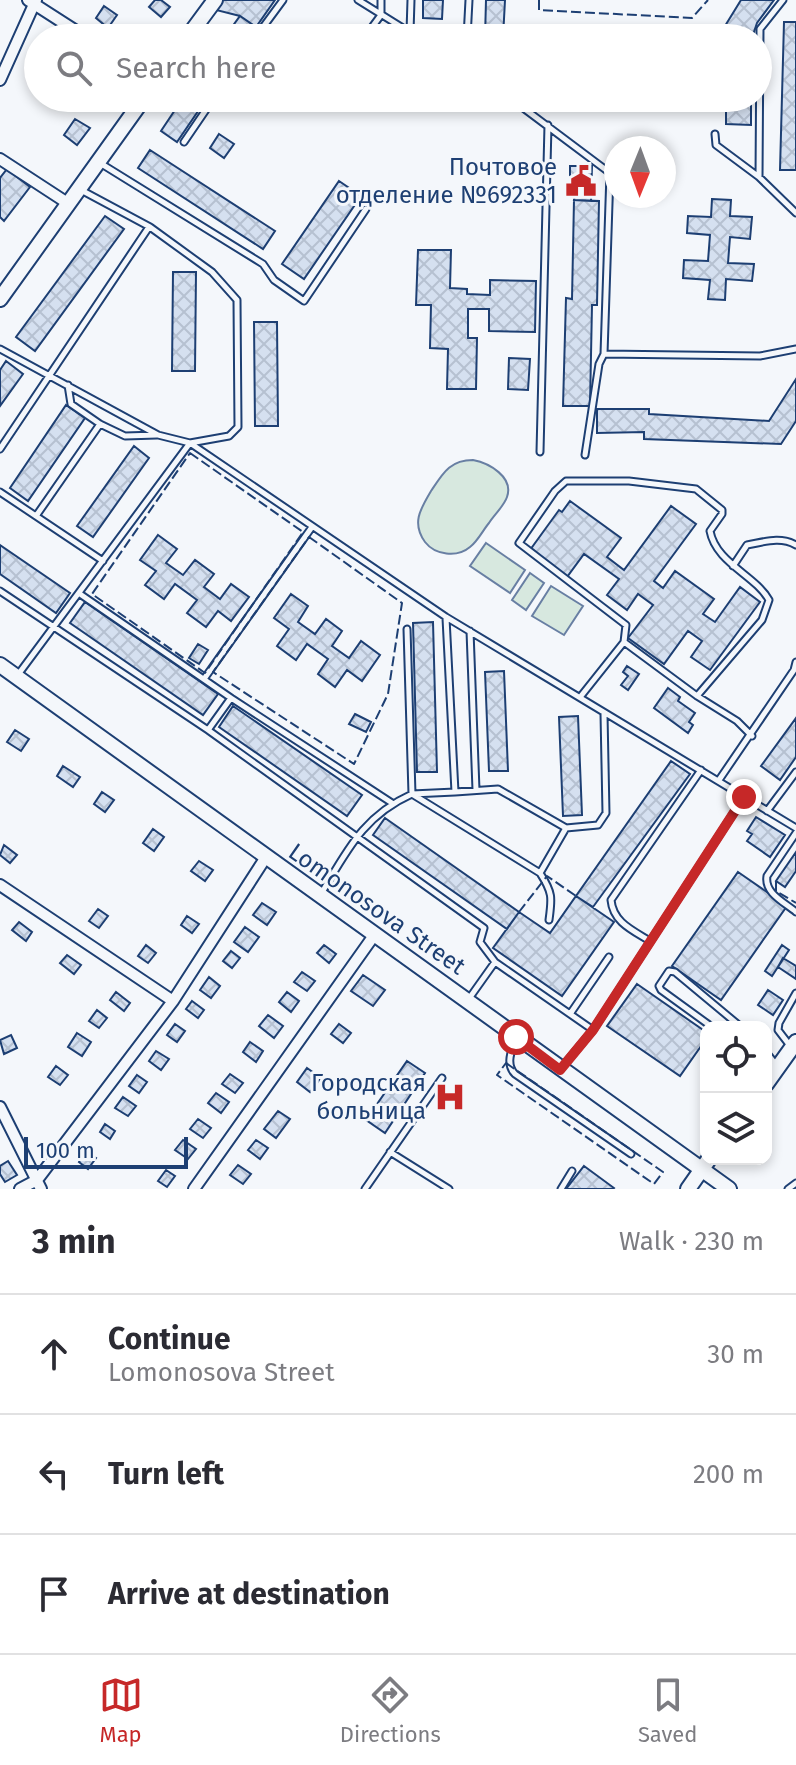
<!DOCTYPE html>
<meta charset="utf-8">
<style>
:root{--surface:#fff;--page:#f7f7f7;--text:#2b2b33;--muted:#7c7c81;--line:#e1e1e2;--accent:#c62828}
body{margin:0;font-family:"Fira Sans",sans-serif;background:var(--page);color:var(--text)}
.controls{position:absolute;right:24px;bottom:24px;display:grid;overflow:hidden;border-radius:16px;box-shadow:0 4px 12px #0003}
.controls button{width:72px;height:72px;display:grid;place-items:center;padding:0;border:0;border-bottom:2px solid var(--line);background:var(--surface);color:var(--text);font:40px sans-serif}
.compass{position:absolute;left:604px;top:136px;width:72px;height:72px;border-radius:50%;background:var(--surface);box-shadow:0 4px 12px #0003;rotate:181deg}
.scale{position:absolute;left:24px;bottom:20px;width:164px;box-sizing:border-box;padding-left:8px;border:4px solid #1d3f73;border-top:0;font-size:22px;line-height:28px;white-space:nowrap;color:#1d3f73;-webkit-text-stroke:6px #f4f7fb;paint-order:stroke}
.stop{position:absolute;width:24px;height:24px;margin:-18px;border:6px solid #c62828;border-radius:50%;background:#fff}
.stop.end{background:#c62828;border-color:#fff;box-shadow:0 2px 8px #0008}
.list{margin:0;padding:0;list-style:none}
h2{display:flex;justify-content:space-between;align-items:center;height:104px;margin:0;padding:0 32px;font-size:34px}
h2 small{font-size:26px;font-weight:400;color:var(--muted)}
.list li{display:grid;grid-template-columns:52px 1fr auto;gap:24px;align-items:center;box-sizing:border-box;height:120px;padding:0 32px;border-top:2px solid var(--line)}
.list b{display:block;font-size:30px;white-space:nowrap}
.list p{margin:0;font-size:26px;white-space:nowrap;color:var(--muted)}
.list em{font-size:26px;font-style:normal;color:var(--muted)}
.icon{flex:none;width:44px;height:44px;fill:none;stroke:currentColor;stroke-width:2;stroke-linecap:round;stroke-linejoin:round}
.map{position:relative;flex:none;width:796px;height:1189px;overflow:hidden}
.search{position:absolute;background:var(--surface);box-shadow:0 4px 12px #0003;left:24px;right:24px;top:24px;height:88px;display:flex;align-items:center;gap:20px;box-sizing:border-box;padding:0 28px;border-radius:44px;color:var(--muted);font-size:30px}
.sheet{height:464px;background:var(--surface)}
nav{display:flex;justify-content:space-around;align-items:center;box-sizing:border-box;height:112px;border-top:2px solid var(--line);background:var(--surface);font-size:22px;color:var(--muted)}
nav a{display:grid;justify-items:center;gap:4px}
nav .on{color:var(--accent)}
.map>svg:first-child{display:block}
.grass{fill:#d7e8df;stroke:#687fa3;stroke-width:2}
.building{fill:url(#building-cross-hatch);stroke:#1d3f73;stroke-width:2}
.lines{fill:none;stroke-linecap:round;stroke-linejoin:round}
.service-casing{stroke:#1d3f73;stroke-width:9}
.minor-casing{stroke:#1d3f73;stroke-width:14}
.secondary-casing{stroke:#1d3f73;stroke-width:18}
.service{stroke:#f4f7fb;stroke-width:5}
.minor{stroke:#f4f7fb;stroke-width:10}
.secondary{stroke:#f4f7fb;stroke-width:14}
.fence{stroke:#1d3f73;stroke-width:2;stroke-dasharray:10 4;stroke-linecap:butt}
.route{stroke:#c62828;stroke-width:10}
.labels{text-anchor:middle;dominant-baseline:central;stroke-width:6;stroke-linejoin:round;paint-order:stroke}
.poi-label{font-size:24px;fill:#1d3f73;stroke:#f4f7fb;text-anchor:end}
.street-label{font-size:24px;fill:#1d3f73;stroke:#f4f7fb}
</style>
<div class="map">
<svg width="796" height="1189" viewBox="0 0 796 1189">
<defs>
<pattern id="building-cross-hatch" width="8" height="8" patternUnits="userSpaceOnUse" patternTransform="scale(2)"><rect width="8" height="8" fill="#d5e0f0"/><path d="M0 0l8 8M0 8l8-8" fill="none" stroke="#b6c1d1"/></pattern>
</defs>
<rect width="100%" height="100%" fill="#f4f7fb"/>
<!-- grass -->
<path class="grass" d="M473,460C489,463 514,477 507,497C504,506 494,515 489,523C483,530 478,541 470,547C457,558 435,555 425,542C411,523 421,508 431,491C443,473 450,460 473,460Z
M486,543L525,570L510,593L470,566Z
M530,573L544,583L526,610L512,600Z
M551,586L583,606L564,635L532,616Z"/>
<!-- building -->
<path class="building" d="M155,0H161L170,7L161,17L149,7Z
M223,0H275L256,27L240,16L216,10Z
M423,0H443L442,19L423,18Z
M486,0H505L503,38H485Z
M741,0H774L757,23L752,38H726L725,26Z
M104,6L117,15L108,28L96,18Z
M240,16L256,27L249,38H224Z
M784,22H796V170H780Z
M183,98H207L177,142L161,131Z
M726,98H751V125L726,124Z
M75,119L90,128L77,145L64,135Z
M219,134L234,144L224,158L210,148Z
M150,150L275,231L263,249L138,168Z
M570,166H592L591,201L574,200L575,195H570Z
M7,169L30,187L4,221L0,217V178Z
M339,181L361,196L304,279L282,264Z
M712,199L731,200L730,216L752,217L750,239L730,237L728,263L754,264L752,281L726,279L725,300L708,299L710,280L683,278L684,260L708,261L710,235L687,233L688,216L711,217Z
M574,200L599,201L597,305H592L590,406H563L566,298L572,299Z
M105,216L124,229L35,351L16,337Z
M418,250H451L450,288L467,289V294L490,295V280L536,281L535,332L489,331V309H468V338H477L476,389H447L448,349L430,348L431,305H416Z
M173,272H196L195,371H172Z
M254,322H277L278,426H255Z
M509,358L530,359L528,390L508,389Z
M6,361L23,374L0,406V370Z
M796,379V421L781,444L644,439V432L597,433V409H649V414L769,421Z
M66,405L85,418L28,501L10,488Z
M134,446L149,458L93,537L77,526Z
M570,501L621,538L607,557L624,570L671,506L696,524L654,581L663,588L675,571L714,599L703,614L715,622L740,587L760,602L710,670L691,657L702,641L688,631L664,664L628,638L653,605L638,594L627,610L607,595L619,579L584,554L567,577L530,550L559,510L562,512Z
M158,535L177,549L166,563L183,575L195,560L214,574L204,587L220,599L231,584L249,597L231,621L218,611L206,627L187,613L197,600L175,584L164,599L145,585L156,571L140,560Z
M0,545L70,593L56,613L0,574Z
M291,594L308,606L298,622L315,634L326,619L342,631L332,646L349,658L361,641L380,655L362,681L347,670L335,687L318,674L328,659L307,644L296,660L277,646L289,629L274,618Z
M85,602L218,694L203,715L70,623Z
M433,622L437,772H417L413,623Z
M198,644L208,650L199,664L189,658Z
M627,666L639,674L628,690L621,685L628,676L623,672Z
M504,671L508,771H489L485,672Z
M668,688L680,697L678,701L695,713L689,722L693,725L688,733L654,708Z
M233,706L362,795L347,816L219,727Z
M355,714L371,722L366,732L349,724Z
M578,716L582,815L563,816L559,717Z
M796,718V757L780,780L761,766Z
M15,730L29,739L21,751L7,742Z
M671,761L690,774L593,907L576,896Z
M63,766L80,777L73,787L57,776Z
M102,792L114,800L105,812L94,804Z
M756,817L785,835L770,857L747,841L752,834L747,831Z
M385,818L519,912L507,929L373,835Z
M153,829L164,837L154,851L143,843Z
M4,845L17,855L10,863L0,855Z
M796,852V871L785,887L776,881Z
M199,861L213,870L205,881L191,871Z
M738,872L787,906L721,1000L672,966Z
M576,896L614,922L562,996L493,948L519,912L550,933Z
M262,903L276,912L267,925L253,915Z
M98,909L108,916L99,928L89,921Z
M187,916L199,924L192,933L181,925Z
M19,922L32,932L26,941L12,930Z
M245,927L259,937L248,952L234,942Z
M146,945L156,953L148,963L138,956Z
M324,945L336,954L329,963L317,953Z
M782,945L789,950L772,976L765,971Z
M231,951L240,958L232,968L223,961Z
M67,955L81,965L74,974L60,963Z
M783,958L796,966V979L778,967Z
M302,972L315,981L307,991L294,982Z
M363,975L385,990L373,1006L351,991Z
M209,977L220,986L211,998L200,990Z
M637,984L706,1032V1039L680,1076L607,1026Z
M768,990L783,1000L773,1015L758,1005Z
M116,992L130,1003L124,1011L110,1000Z
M287,992L299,1001L291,1012L279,1002Z
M192,1001L204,1010L198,1018L186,1009Z
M97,1010L107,1018L99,1028L89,1021Z
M268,1015L283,1026L274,1038L259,1026Z
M175,1024L185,1031L177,1042L167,1035Z
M339,1024L351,1033L343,1043L331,1034Z
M77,1033L91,1042L82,1056L68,1047Z
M11,1035L17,1048L4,1054L0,1040Z
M250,1042L263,1051L256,1062L243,1052Z
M156,1051L169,1059L161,1070L149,1061Z
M407,1061L425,1073L385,1133L366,1120Z
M56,1066L68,1075L60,1085L48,1077Z
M307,1068L321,1078L310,1092L297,1082Z
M230,1074L243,1083L235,1093L222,1084Z
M137,1075L147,1082L139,1093L129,1086Z
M216,1093L229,1102L221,1113L208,1103Z
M123,1097L136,1106L128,1116L115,1108Z
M278,1111L290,1119L276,1138L264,1129Z
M198,1119L211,1128L203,1138L190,1129Z
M105,1124L115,1131L110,1139L100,1132Z
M183,1140L196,1149L188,1159L175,1150Z
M256,1140L268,1148L260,1159L248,1150Z
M86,1151L96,1158L88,1169L79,1162Z
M8,1161L17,1175L5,1182L0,1174V1166Z
M238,1165L251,1174L243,1184L230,1175Z
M584,1166L614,1188L613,1189H566Z
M166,1170L175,1176L167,1187L158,1181Z"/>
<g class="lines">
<defs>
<path id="service" d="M358,0L419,38
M410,32L411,0
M255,38L283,0
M364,38L381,15V0
M467,38L469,0
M510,98L610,173L604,354L760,356L796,349
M715,134L716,145L759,177L796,213
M184,142L214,98
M100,163L263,264L274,280L304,301L366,209
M759,177L760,29L783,0
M0,349L158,435L190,443L446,617L796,828
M68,385L71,404L100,424L125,436L157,435
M0,449L149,227
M540,452L548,125
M585,455L599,364L604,354
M0,492L103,561
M36,516L100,424
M733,566L747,545C764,542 780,536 796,545
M0,591L208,730L484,928L480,942L495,962L593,1030
M80,594L231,698L392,803
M446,618L455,792L498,789L566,828L598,825L606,813L604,714
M407,629L412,794L455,792
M470,631L476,790
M624,642L697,696L737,721L752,736
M17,676L190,443L229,436L238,427L237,300L212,272L150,227L81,190
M204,679L312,527
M581,696L624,642L626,625L519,543L555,491L566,481H629L696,489L722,510V514L710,531C716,563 755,575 769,600L762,620L697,696
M208,730L231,698
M719,780L794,670L796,662
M767,811L796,772
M796,833L767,876C764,893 784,902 796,912
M540,873L566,828
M321,894C347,851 363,816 412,794L540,873C553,893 552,898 549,920
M650,941C632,930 613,922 611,900L701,770
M468,1000L495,962
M570,1014L609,957
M712,1027L661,990L659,986L669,971L675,972L741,1027
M515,1039C512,1050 505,1064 515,1074L631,1154
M791,1047L778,1030L779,1023L796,993
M766,1052L777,1066
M563,1066L593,1030L744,797
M390,1152L449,1189
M365,1189L442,1078
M561,1189L572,1171
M788,1189L796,1183"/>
<path id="minor" d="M28,0L87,38
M0,80L36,0
M0,159L69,204
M0,885L173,1001
M0,1107L41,1189
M20,1189L37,1180L173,1001L266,857
M194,1189L375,934"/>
<path id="secondary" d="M187,38L215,0
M0,299L144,98
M0,665L729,1189
M766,1084L796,1042
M688,1189L709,1159"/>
</defs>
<!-- service casing -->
<use href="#service" class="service-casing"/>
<!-- minor casing -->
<use href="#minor" class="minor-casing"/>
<!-- secondary casing -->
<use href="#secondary" class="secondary-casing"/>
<!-- service -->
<use href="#service" class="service"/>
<!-- minor -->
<use href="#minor" class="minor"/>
<!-- secondary -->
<use href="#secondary" class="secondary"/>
<!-- fence -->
<path class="fence" d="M539,0V10L692,18L708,0
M190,453L303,532L205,673L92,594Z
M309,537L402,603L388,694L354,764L213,672Z
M776,881V891L796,903
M519,912L547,876L576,896
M506,1063L663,1172L654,1184L497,1075Z"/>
</g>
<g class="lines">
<!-- route -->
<path class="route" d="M516,1037L560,1070L593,1030L744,797"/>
</g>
<!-- icons -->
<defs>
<symbol id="civic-bare" viewBox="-9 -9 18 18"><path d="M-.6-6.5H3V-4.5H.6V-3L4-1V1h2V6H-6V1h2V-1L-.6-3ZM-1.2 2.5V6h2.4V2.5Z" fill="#c62828" stroke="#f4f7fb" stroke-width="2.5" paint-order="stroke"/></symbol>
<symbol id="hospital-bare" viewBox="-9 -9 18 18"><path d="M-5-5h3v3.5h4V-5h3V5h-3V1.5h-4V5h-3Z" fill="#c62828" stroke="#f4f7fb" stroke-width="2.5" paint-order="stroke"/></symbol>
</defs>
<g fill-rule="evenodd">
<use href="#civic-bare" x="559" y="159" width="44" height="44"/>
<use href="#hospital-bare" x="428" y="1075" width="44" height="44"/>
</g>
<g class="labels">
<!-- poi labels -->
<g class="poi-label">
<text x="557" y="167">Почтовое<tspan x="557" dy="28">отделение №692331</tspan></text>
<text x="426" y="1083">Городская<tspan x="426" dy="28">больница</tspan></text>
</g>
<!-- street labels -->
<g class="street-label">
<text transform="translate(377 909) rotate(35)">Lomonosova Street</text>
</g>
</g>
</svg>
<div class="controls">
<button><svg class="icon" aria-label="locate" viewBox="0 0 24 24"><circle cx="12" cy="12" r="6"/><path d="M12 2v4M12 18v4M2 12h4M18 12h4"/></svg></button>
<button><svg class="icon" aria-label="layers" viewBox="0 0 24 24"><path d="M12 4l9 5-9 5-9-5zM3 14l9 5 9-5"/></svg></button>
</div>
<svg class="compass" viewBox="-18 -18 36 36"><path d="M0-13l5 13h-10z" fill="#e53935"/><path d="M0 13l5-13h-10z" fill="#7c7c81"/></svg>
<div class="scale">100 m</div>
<div class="stop" style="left:516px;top:1037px"></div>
<div class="stop end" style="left:744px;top:797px"></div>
<div class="search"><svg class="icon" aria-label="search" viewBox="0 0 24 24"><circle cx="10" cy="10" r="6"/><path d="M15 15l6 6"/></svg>Search here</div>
</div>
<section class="sheet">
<h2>3 min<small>Walk · 230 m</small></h2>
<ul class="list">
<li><svg class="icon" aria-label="ahead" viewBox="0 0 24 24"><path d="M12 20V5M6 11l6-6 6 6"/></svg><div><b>Continue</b><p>Lomonosova Street</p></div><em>30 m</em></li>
<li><svg class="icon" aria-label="left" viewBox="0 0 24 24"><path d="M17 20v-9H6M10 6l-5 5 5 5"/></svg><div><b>Turn left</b></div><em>200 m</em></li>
<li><svg class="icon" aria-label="arrive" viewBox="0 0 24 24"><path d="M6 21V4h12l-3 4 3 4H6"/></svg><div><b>Arrive at destination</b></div></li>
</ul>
</section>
<nav>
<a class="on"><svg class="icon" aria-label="map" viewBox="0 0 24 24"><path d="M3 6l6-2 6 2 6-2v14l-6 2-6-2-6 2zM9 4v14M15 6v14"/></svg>Map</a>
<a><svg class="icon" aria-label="directions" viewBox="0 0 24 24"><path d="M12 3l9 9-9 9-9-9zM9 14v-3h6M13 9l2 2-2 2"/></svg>Directions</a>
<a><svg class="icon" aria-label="saved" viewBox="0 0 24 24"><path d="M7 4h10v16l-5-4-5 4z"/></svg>Saved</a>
</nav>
